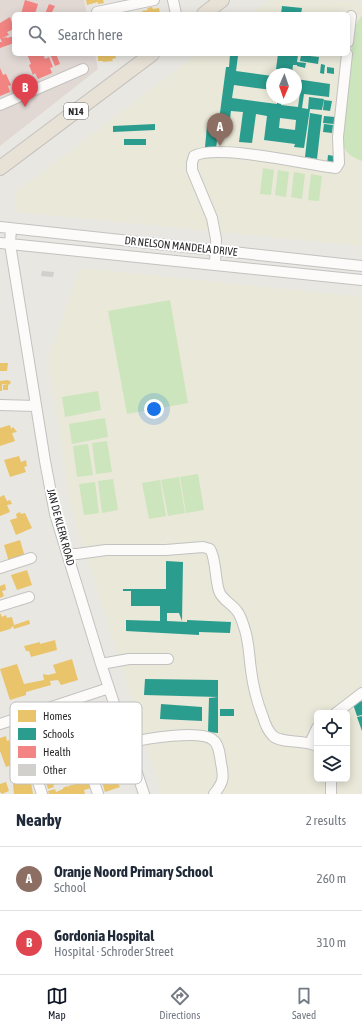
<!DOCTYPE html>
<meta charset="utf-8">
<style>
:root{--surface:#fff;--page:#f6f6f7;--text:#1f2937;--muted:#747a83;--line:#e0e1e3;--accent:#111827}
body{margin:0;font-family:"Asap Condensed",sans-serif;background:var(--page);color:var(--text)}
.controls{position:absolute;right:12px;bottom:12px;display:grid;overflow:hidden;border-radius:6px;box-shadow:0 2px 10px #0003}
.controls button{width:36px;height:36px;display:grid;place-items:center;padding:0;border:0;border-bottom:1px solid var(--line);background:var(--surface);color:var(--text);font:20px sans-serif}
.compass{position:absolute;left:266px;top:68px;width:36px;height:36px;border-radius:50%;background:var(--surface);box-shadow:0 2px 10px #0003;rotate:182deg}
.you{position:absolute;left:154px;top:409px;width:14px;height:14px;margin:-10px;border:3px solid #fff;border-radius:50%;background:#1a73e8;box-shadow:0 0 0 6px #1a73e833}
.badge{display:grid;place-items:center;width:26px;height:26px;border-radius:50%;background:var(--accent);color:#fff;font-size:13px;font-weight:700}
.pin{position:absolute;translate:-50% -33px;filter:drop-shadow(0 1px 2px #0008)}
.pin::after{content:'';position:absolute;top:21px;width:14px;height:12px;background:inherit;clip-path:polygon(0 0,100% 0,50% 100%)}
.list{margin:0;padding:0;list-style:none}
h2{display:flex;justify-content:space-between;align-items:center;height:52px;margin:0;padding:0 16px;font-size:17px}
h2 small{font-size:13px;font-weight:400;color:var(--muted)}
.list li{display:grid;grid-template-columns:26px 1fr auto;gap:12px;align-items:center;box-sizing:border-box;height:64px;padding:0 16px;border-top:1px solid var(--line)}
.list b{display:block;font-size:15px;white-space:nowrap}
.list p{margin:0;font-size:13px;white-space:nowrap;color:var(--muted)}
.list em{font-size:13px;font-style:normal;color:var(--muted)}
.icon{flex:none;width:22px;height:22px;fill:none;stroke:currentColor;stroke-width:2;stroke-linecap:round;stroke-linejoin:round}
.map{position:relative;flex:none;width:362px;height:794px;overflow:hidden}
.search{position:absolute;background:var(--surface);box-shadow:0 2px 10px #0003;left:12px;right:12px;top:12px;height:44px;display:flex;align-items:center;gap:10px;box-sizing:border-box;padding:0 14px;border-radius:6px;color:var(--muted);font-size:15px}
.sheet{height:180px;background:var(--surface)}
nav{display:flex;justify-content:space-around;align-items:center;box-sizing:border-box;height:56px;border-top:1px solid var(--line);background:var(--surface);font-size:11px;color:var(--muted)}
nav a{display:grid;justify-items:center;gap:2px}
nav .on{color:var(--accent)}
.map>svg:first-child{display:block}
.education{fill:#eae8d8;fill-rule:evenodd}
.medical{fill:#e1d8d4}
.pitch{fill:#cce5bc}
.homes{fill:#e9c46a}
.schools{fill:#2a9d8f;fill-rule:evenodd}
.health{fill:#f28482}
.building{fill:#d1d0cc}
.lines{fill:none;stroke-linecap:round;stroke-linejoin:round}
.minor-casing{stroke:#c2c2c1;stroke-width:12}
.highway-casing{stroke:#c5c4c2;stroke-width:16}
.minor{stroke:#fcfbfa;stroke-width:10}
.highway{stroke:#e7e1d6;stroke-width:14}
.labels{text-anchor:middle;dominant-baseline:central;stroke-width:4;stroke-linejoin:round;paint-order:stroke}
.shield{fill:#fff;stroke:#6b6b6b;stroke-width:1}
.shield-label{font-size:10px;font-weight:bold;fill:#2b2b2b}
.street-label{font-size:11px;fill:#2b2b2b;stroke:#fff}
.key{fill:#fff;stroke:#bfbfbf;stroke-width:1}
.key-label{font-size:11px;fill:#2b2b2b}
</style>
<div class="map">
<svg width="362" height="794" viewBox="0 0 362 794">
<rect width="100%" height="100%" fill="#e8e7e1"/>
<!-- education -->
<path class="education" d="M270,0L362,1V246L17,212L15,193L198,54H348V14H251ZM272,74H296V98H272Z
M80,268L362,297V794H162L71,508L48,359ZM317,713H347V779H317Z"/>
<!-- medical -->
<path class="medical" d="M0,0H84L87,14H14V54H95L98,69L0,146Z"/>
<!-- pitch -->
<path class="pitch" d="M362,15V161C347,155 343,150 340,134L355,26Z
M263,168L274,170L271,195L260,194Z
M278,170L289,172L286,197L275,195Z
M294,172L305,174L302,199L291,197Z
M311,174L322,176L319,201L308,200Z
M170,300L188,403L127,414L108,311Z
M98,391L101,410L65,417L62,397Z
M105,418L108,437L72,444L69,424Z
M107,441L112,472L96,474L92,443Z
M88,444L93,475L77,477L73,446Z
M198,474L204,510L186,513L180,477Z
M179,477L185,513L168,516L161,480Z
M113,479L118,510L102,513L98,481Z
M160,480L166,516L149,519L142,483Z
M95,482L99,513L84,515L79,484Z"/>
<!-- homes -->
<path class="homes" d="M86,0H103L104,3L98,4V2L87,5Z
M152,7L153,9L159,8L160,14H143L142,11L148,10L147,8Z
M98,54H115L116,58L112,59L113,61L103,62V61H98Z
M0,363H8L7,371H0Z
M8,380L11,382L10,384L8,385V390H3V385H8L2,384V391H0V381Z
M10,425L11,429L13,427L17,432L12,433L15,441L0,446V428Z
M19,456L21,462L26,460L27,466L24,467L26,472L10,477L4,460Z
M4,495L7,501L10,500L12,504L7,505L10,512L0,516V497Z
M20,512L21,514L25,513L32,528L16,535L10,520L17,518L16,514Z
M20,540L25,557L9,562L4,545Z
M27,570L32,585L17,590L11,575Z
M5,584L6,590L2,591L4,596L0,598V586Z
M0,613L2,617L6,615L7,618L12,617L14,625L29,620L30,624L14,629L13,626L10,629L0,632Z
M55,640L57,650L31,657L29,651H26L24,646L40,642V644Z
M72,659L78,680L61,685L58,680L50,681L51,685L26,692V695L10,700L0,669L17,664L24,684L44,680L43,674L48,675L56,673L53,665Z
M6,736L7,741L9,740L10,743L19,740L26,758L20,759L21,762L6,767L0,751V738Z
M106,748L109,757L107,758L114,780L116,779L120,787L105,792L94,754Z
M73,761L76,770L84,769L86,777L79,779L78,777L67,782V781H65L66,783L61,784V782L53,785L54,787L48,789L46,782L50,781L49,779L51,778L50,773L57,771L58,773L69,770L67,763Z
M88,777L91,788L84,790L85,794H49L48,791L55,789L56,792L63,789V788L67,786L69,788L68,786L80,783L79,780Z
M6,782L9,791L2,794L0,792V784Z
M31,782L33,794H14L13,784Z"/>
<!-- schools -->
<path class="schools" d="M282,6L302,8L301,14H281Z
M278,54L298,55L297,62L306,63L305,68L297,66V65H293L292,74H281L282,69H276Z
M230,55L238,56L236,71L272,76V90L234,85L232,98L277,104V98H282L281,105L298,107L300,93H296V79L330,84L329,97L304,94L302,108L308,109L309,97L324,99L322,110L310,109L304,148L294,147L295,144L264,140L267,116L256,114L252,143L239,142L243,112L231,111L228,134L218,133L216,148L205,147L207,126L218,128L226,67H229ZM280,118L296,120L295,130L279,128Z
M301,55L319,57L318,64L300,61Z
M321,64L325,65L324,74L320,73Z
M327,67L334,68V74L327,73Z
M324,100L332,101L330,111L323,110Z
M310,113L322,115L317,159L305,157Z
M324,116L335,117L334,124L323,123Z
M155,124V130L113,132V126Z
M324,124L333,125L332,133L323,132Z
M124,139H146V145H124Z
M328,155L335,156L334,166L327,165Z
M166,561L183,562L182,621L179,613H167V621L187,622V620L231,622L230,633L199,632V635L126,631V620L160,621V606H131V591H123V589H166Z
M145,679L218,680V697L144,695Z
M218,697V733L208,732L209,698Z
M362,701V715L357,716L353,704Z
M161,704L202,707V721L160,719Z
M220,709H234V716H220Z
M362,716V731L357,717Z"/>
<!-- health -->
<path class="health" d="M25,0L38,4L35,14H21Z
M49,4L55,6L51,14H45Z
M10,17L14,29L7,32L9,35L2,38L7,37V38L14,36V43L0,48V42H2L0,38V23Z
M27,54H43L45,59L49,57L53,67L50,68L52,73L38,79L35,73L33,75L29,65L31,64Z
M50,54H56L60,64L55,66Z
M0,68L3,75L6,74L11,85L8,86L10,92L0,96Z"/>
<!-- building -->
<path class="building" d="M42,271L54,272L53,277L41,276Z"/>
<g class="lines">
<defs>
<path id="minor" d="M173,0L176,14
M97,12L154,0
M348,42L351,16
M0,105L83,69
M0,227L362,266
M11,228L10,244L45,461L55,514L101,664L144,794
M0,243L362,280
M215,265L216,239L212,218L192,170V163L194,156C216,144 301,163 329,167L336,168L339,163L338,137L347,54
M0,405L36,406
M67,554H77L106,550H166L203,547L210,549C216,558 215,579 219,591C222,600 231,603 237,611C241,616 243,624 245,630C249,643 249,656 251,670C253,686 257,702 263,717C265,724 268,731 273,736C283,744 303,739 317,746
M0,568L31,558
M0,606L29,597
M101,664L129,659H168
M67,702L98,794
M336,713L362,693
M17,718L42,794
M0,724L109,688
M128,743C144,739 201,729 213,740C219,744 220,756 221,763C224,777 224,782 214,794
M310,743L317,728
M331,794V779"/>
<path id="highway" d="M204,14L222,0
M0,168L152,54"/>
</defs>
<!-- minor casing -->
<use href="#minor" class="minor-casing"/>
<!-- highway casing -->
<use href="#highway" class="highway-casing"/>
<!-- minor -->
<use href="#minor" class="minor"/>
<!-- highway -->
<use href="#highway" class="highway"/>
</g>
<g class="labels">
<!-- shield labels -->
<rect class="shield" x="64" y="103" width="24" height="16" rx="3"/>
<g class="shield-label">
<text x="76" y="111">N14</text>
</g>
<!-- street labels -->
<g class="street-label">
<text transform="translate(181 246) rotate(6)">DR NELSON MANDELA DRIVE</text>
<text transform="translate(61 527) rotate(75)">JAN DE KLERK ROAD</text>
</g>
</g>
<!-- legend -->
<rect x="10" y="702" width="132" height="82" rx="6" class="key"/>
<rect x="18" y="710" width="18" height="12" fill="#e9c46a"/>
<rect x="18" y="728" width="18" height="12" fill="#2a9d8f"/>
<rect x="18" y="746" width="18" height="12" fill="#f28482"/>
<rect x="18" y="764" width="18" height="12" fill="#d1d0cc"/>
<g class="key-label">
<text x="43" y="720">Homes</text>
<text x="43" y="738">Schools</text>
<text x="43" y="756">Health</text>
<text x="43" y="774">Other</text>
</g>
</svg>
<div class="controls">
<button><svg class="icon" aria-label="locate" viewBox="0 0 24 24"><circle cx="12" cy="12" r="6"/><path d="M12 2v4M12 18v4M2 12h4M18 12h4"/></svg></button>
<button><svg class="icon" aria-label="layers" viewBox="0 0 24 24"><path d="M12 4l9 5-9 5-9-5zM3 14l9 5 9-5"/></svg></button>
</div>
<svg class="compass" viewBox="-18 -18 36 36"><path d="M0-13l5 13h-10z" fill="#e53935"/><path d="M0 13l5-13h-10z" fill="#747a83"/></svg>
<div class="you"></div>
<div class="pin badge" style="left:220px;top:146px;background:#8d6e63">A</div>
<div class="pin badge" style="left:25px;top:107px;background:#e0444e">B</div>
<div class="search"><svg class="icon" aria-label="search" viewBox="0 0 24 24"><circle cx="10" cy="10" r="6"/><path d="M15 15l6 6"/></svg>Search here</div>
</div>
<section class="sheet">
<h2>Nearby<small>2 results</small></h2>
<ul class="list">
<li><span class="badge" style="background:#8d6e63">A</span><div><b>Oranje Noord Primary School</b><p>School</p></div><em>260 m</em></li>
<li><span class="badge" style="background:#e0444e">B</span><div><b>Gordonia Hospital</b><p>Hospital · Schroder Street</p></div><em>310 m</em></li>
</ul>
</section>
<nav>
<a class="on"><svg class="icon" aria-label="map" viewBox="0 0 24 24"><path d="M3 6l6-2 6 2 6-2v14l-6 2-6-2-6 2zM9 4v14M15 6v14"/></svg>Map</a>
<a><svg class="icon" aria-label="directions" viewBox="0 0 24 24"><path d="M12 3l9 9-9 9-9-9zM9 14v-3h6M13 9l2 2-2 2"/></svg>Directions</a>
<a><svg class="icon" aria-label="saved" viewBox="0 0 24 24"><path d="M7 4h10v16l-5-4-5 4z"/></svg>Saved</a>
</nav>
